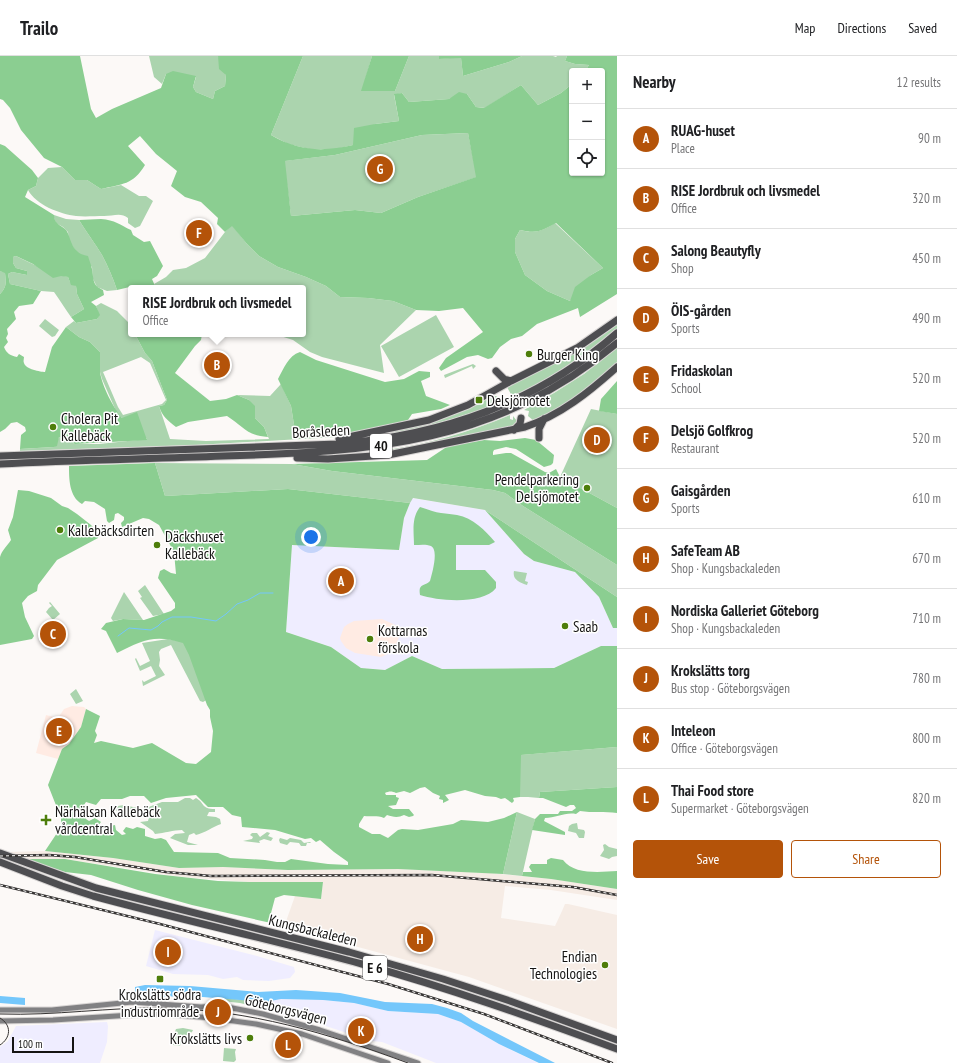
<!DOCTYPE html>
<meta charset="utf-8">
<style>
:root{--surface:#fff;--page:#f6f6f6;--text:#202124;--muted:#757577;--line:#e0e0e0;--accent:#b45309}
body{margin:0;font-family:"PT Sans Narrow",sans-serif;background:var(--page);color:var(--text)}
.controls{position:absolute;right:12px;top:12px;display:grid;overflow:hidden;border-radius:4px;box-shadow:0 1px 3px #0004}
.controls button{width:36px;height:36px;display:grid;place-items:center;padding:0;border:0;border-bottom:1px solid var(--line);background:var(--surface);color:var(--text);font:20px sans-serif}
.scale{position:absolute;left:12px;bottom:10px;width:62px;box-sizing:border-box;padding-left:4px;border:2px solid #151413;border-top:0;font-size:11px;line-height:14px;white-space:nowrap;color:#151413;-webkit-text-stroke:3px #fff;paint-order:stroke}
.you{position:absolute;left:311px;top:481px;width:14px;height:14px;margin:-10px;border:3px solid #fff;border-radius:50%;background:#1a73e8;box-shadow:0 0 0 6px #1a73e833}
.badge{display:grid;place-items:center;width:26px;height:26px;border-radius:50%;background:var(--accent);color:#fff;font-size:13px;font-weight:700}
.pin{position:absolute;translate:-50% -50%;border:2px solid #fff;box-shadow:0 1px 4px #0006}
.popup{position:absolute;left:128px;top:229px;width:178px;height:52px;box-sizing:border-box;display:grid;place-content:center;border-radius:4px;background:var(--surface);filter:drop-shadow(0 1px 3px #0005);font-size:13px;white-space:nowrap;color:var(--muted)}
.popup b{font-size:15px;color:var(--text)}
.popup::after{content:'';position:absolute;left:50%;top:100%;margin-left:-8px;border:8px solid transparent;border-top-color:var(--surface)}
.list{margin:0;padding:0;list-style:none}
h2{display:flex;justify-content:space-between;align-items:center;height:52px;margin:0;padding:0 16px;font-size:17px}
h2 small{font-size:13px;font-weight:400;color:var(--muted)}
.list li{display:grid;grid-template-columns:26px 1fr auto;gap:12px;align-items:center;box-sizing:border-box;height:60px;padding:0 16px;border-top:1px solid var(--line)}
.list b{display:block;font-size:15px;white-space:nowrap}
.list p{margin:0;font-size:13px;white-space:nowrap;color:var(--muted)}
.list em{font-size:13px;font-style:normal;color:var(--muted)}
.actions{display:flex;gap:8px;padding:12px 16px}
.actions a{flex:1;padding:9px 0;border:1px solid var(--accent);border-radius:4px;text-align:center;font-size:14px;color:var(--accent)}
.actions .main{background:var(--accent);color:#fff}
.icon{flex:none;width:22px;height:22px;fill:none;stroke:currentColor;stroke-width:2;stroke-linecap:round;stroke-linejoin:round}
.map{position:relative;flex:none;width:617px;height:1007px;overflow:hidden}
header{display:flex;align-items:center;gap:24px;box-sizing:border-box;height:56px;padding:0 20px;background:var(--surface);border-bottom:1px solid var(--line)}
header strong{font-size:19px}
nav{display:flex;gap:22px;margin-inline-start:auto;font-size:14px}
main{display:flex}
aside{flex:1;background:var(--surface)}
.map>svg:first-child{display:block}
.commercial{fill:#efedff}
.built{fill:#f6ece5}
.education{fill:#ffebe3}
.green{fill:#abd4ae;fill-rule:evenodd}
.forest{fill:#8bce91;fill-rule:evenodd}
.water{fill:#74c7fb}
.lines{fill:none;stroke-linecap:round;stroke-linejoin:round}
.stream{stroke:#74c7fb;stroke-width:1}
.secondary-casing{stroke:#d7d4d3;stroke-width:7}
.highway-casing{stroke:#d7d4d3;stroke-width:9}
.secondary{stroke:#818183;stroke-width:5}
.highway{stroke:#4e4e51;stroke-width:7}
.tram{stroke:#373534;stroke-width:1}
.rail-casing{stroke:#373534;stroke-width:2.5}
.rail{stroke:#fff;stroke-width:1;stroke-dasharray:3;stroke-linecap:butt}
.poi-dot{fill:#4e7e0b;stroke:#fff;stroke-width:1.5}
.labels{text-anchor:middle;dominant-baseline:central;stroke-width:3;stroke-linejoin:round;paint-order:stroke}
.shield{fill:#fff;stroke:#5b5a5a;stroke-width:1}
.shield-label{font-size:14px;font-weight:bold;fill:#151413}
.poi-label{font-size:15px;fill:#151413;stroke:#fff;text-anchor:start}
.street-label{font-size:15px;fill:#151413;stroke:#fff}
</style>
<header>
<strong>Trailo</strong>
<nav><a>Map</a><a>Directions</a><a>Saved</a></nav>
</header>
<main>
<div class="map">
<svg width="617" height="1007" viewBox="0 0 617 1007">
<rect width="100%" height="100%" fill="#fcf9f7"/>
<!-- commercial -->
<path class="commercial" d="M412,442L485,454L524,498L534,505L575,516L599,541L613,572H617V590H601L554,612L442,613L412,600L385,614L361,612L331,591L286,576L292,489L399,494L404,462Z
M155,874L257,900L294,911L295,916L290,922L269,925L243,924L237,921L223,923L208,919L173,918L146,910Z
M281,943L323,944L354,947L388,955L438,958L461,966L499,988L538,1007H436L382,986L372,985L304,963L300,964L273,955L271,944Z
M107,966L108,970L107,986L100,1007H0V991L8,985L16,970Z"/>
<!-- built -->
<path class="built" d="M45,795L113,802L179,812L223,811L288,814L398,813L490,817L551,823L617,833V844L551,834L505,830L501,862L555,870L562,855L565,848H568L617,859V973L469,921L284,871L295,840L321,843L323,826H249L183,821L65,803H26L8,796Z"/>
<!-- education -->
<path class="education" d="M382,563L400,571L402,574L394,593L388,598L381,601L355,597L346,592L341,585L340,582L344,571L348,568L354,565Z
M72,650L84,651L86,653L81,671L69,688L62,693L58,703L36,697L46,659L58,662L64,653Z"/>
<!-- green -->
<path class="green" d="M149,0H218L226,19L225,30L215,35L213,43L196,36L193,31L196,21L166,18L162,28L154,21Z
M303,0H372L362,35H395L409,0H439V3L461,1L463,20L509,6L522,0H553L556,1L557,0H567L565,5L575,8L589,9L585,15H572V28L561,37L538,49L521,29L485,52L476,51L467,38L449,43L409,46L402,37L394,39L399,65L375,68L353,89L336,93H309L288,88L271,79Z
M468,77L477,121L418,141L381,157L355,154L291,160L284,105L335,99L422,79Z
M62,111L75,124H87L101,133L121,129L139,140H146L153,145L140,170L135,172L128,167V162C121,156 113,160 104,160C95,160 85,161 76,160C60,158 36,149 28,134L36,130L38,122L48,112Z
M54,159L66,163L79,164C86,176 95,187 102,199C108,210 113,222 117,234L107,235L97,231L93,223L92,211L77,196L69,185L68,176L63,171L56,167L54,162Z
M555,167L603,212L591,219L570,245L547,235L525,219L515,196V183L520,174C535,178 542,175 555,167Z
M232,169L247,188L259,200L278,211L306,221L326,230L340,241L368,242L393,245L416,254L380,289L384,317L322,301L310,296L293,284L274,278H303V232H154L155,230L154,228L166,221L173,214L186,212L205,202L225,176Z
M16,200C32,208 50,217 68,221L70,226L76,230L77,238L84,253L71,261C65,253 60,244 54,236L41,235L10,228L8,218L12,216L27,219V215L16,212L13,207V201Z
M0,215L5,216C6,226 7,231 0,238Z
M101,247L117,255L131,269L128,275L129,278L136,280L145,297L152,305L167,344L164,349L159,350L170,383L206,385L269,383L264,371L255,362L249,344L237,339L270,340L281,328L291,350L296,381L331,379L366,375L408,364V365L365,376L336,381L196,389L20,395V393L54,391L59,381L75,388H99L147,383L122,362L116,355L102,323L100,316V296L90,286L79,281L66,271L74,265L76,267L97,263L99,259L96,250ZM141,301L150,307L166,344L162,348L123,359L118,351L103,316Z
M436,259L454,291L399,321L381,290Z
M45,263L59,274L55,280L52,281L39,270Z
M617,267V273C586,298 554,319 519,339L515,337L513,342L507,331L580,294Z
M617,292V306L595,327L562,351L534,365L528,360L529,355L524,354L554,337L584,318Z
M473,308L476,310L473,313L472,310L445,322L444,319Z
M492,340H496L500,343L497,345L498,348C467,359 437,368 405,375C394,377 382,380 371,380L460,355Z
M591,353L617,358V452L560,421Z
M510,359V363L513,364V360L517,365L514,370L403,393L382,396L337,399C353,398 370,397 386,394C429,388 470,376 510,359Z
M155,407L292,408L332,415L493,434L505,437L523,450L617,509V541L485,454L413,442L410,447L288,433L165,440Z
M514,515L527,517L525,525L528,526L527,529C520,526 512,524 514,515Z
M145,529L164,558L153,560L140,542L142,541L138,535Z
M124,536L143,564L123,563L113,565L111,562Z
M50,546L60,558L53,564L46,556L49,552L52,550L49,547Z
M168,583L184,586L210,642L203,646L200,645L171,589L161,593L159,596L160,604L159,610L165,619L143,630L142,624L144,626L156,620L151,610L140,615L135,603L136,602L140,610L150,605L142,587Z
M76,633L83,645L76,648L70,638Z
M617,691V731L540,736L539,742L528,741H520V699Z
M185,742H190L193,744L196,742C205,747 201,753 215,753V756H209L207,760L216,761L220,763L221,768C212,771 205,777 196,779L194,777L189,779L187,786L198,789H188L170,782L175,778L185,777L182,774C173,774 165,777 155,778L153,775L140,766L148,765L149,761L160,755L146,752L162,746H178Z
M124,749L142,753V756L127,757L110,753L112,751Z
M517,756L535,763L522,820L503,818Z
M577,767L578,773L584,774L585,776L584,782H579L576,777L568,775L569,770L572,768Z
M267,776L270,777L268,780L273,782L271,785L264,783L259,785L260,787L243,785L252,783L253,781L250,779L252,777H257L260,781Z
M280,782L287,784L290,782L301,784L304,787L310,786L311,787H307L306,790H301L299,787L290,786L287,789L280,787L279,784Z
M605,788L609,791L617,793V800L612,801L609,803L600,800L604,794L603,789Z
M224,942L265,946L271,944L273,955L240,947L213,944Z
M183,972L193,974L192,976L182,982L180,990L173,989L171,986L176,973Z
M224,992L236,993L235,996L236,1004L234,1006L223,1005Z"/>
<!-- forest -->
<path class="forest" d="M0,0H80L91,53L96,62L112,53L161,32L166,18L173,15L196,20L193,31L196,36L213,43L215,35L225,30L226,19L219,13L218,0H303L271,79C298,95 323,96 353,89L354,72L375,68L399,65L394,38L402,37L409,46L449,43L459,36L467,38L476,51L484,52L521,29L538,49L561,37L572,28V117H602V15H585L589,9L575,8L565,5L567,0H617V238L580,261L578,252L537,268L522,280L511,283L500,291L492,302L488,303L478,299L467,301L441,315L439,312L446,302L483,276L463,252L439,255L416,254L393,245L368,242L340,241L326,230L306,221L278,211L259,200L247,188L232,170L225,176L217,168L218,162L201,146L185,141L171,130L177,115L156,98L140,80L128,90L145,109C133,129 122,128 101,133L87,124H75L62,111L44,102L21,74L10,52L3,44L0,43ZM468,77L476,121L418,141L381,157L355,154L291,160L285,105L335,99L422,79ZM556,167L603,212L591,219L575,231L570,245L547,235L525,219L515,196V183L520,174C537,178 541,175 556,167Z
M372,0H409L395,35H361Z
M439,0H522L509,6L463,20L461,2L439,3Z
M0,88L5,90L32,114L38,122L36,130L28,134L25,141L54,159C54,168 61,169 66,174C70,179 70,188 76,194C79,198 84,199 88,200C89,204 91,208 92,213C94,224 92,229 103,234L104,239L91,246L96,250L100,259L97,263L76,267L71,261L84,253L77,238L76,230L71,229L68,221L61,220L53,222L33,208L16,200L13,201V207L16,212L27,215V219L12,216L8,218L10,228L41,235L33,248L19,250L14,256L16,263L7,273L8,278L6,282L8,286L4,291C6,297 11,300 17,301L19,298L24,301C24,303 23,305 24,307C25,313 41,316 45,316L52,291L66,271L79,281L90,286L100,296C100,303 100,309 100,316C102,330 113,351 122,362L137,356L147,384L75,388L59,381L57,390L54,391L20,393L21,379L26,375L25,371L17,366L11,367L5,373L0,376V238C7,231 6,226 5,217L0,215Z
M101,163C115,164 120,169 131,174L133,179L144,186L150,185L163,210L157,220L152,223L155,230L154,232H139L138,229L117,234C113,222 108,210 102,199C95,187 86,176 79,164Z
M131,273V278H202L201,284L195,290L175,317L210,345L226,343L237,339L249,344L255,350V362L264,371L268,381C247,380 243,370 227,360L188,366L176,371C168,365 162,360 159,350L164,349L167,344L152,305L145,297L136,280L129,278L128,275Z
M300,296L316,304L385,326L404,323L419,315L430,316V321L421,325L426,340L450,349L441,353L412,358L408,364L366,375L331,379L296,381L291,350L278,323C284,312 288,300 300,296Z
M617,325V358L599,355L601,343Z
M525,382L536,384L554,399L553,407L551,409L544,411L516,393L506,391L494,394L493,396V399L506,397H511L545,416L549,417L556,413L560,421L617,452V509L523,450L505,437L493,434L332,415L292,408L427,404L448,390L484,384L500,385Z
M155,407L165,440L288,433L410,447L404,462L399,494L292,489L286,576L331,591L361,612L385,614L412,600L442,613L554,612L601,590H617V691L521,699L520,741L513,742L514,745L512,747L505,742L501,743L496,741L485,740L465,734L445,739L449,744L443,747V744L439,743L440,740L433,737L425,731L420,732L410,737L404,735L396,737C392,735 389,735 385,737L386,739H396V741L399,742L396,749L388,750L393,753H409L414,759L413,760L409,761L404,759C398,762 393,761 387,759L384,762C377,759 371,761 364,760L359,768V771L372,778H380L388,782L398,774L402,773L418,774L453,768L461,764L488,766L504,762L517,756L503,818L398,813L288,814L223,811L179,812L113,802L45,795L61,771V762L48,729L62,693L69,688L81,671L86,653L100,660L95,675L97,679L94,687L101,685L133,692L152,687L186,707L196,708L211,696L213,675L210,661V654L207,649L189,599L183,587C155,578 142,584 117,597L106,575L101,573L106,567L123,563L144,564L171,555L175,552V547L158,522L160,515L164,513L171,517L176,518L174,496L159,469L149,463L143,462L122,471L121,467L124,464V461L118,457L115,458L114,464L109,467L107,465L105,453L94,446L85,445L82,448C69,441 69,422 69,410ZM196,739L208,751H223L232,759L241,761L242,771L275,774L305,783L311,782L316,786L320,784L334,796L348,806V809L328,808L291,803L285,806H277L265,804L230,802L218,797L174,796L166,784L161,782L155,783L145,780V773L137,771L133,773L126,771L123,775L126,778L122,779L116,774L115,769L101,772L97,771L101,766L95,762L89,765L86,763L82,752L86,746L96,749L101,743H122L130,740H144L151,747L166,742Z
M18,434L29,435L51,442L62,450L68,452L77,458L91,469L99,478L98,482L57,504L38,529L37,535L28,540L22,547L25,561L34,580L32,583L0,589V501C2,494 7,490 11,484L8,474L13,461Z
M420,451C427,453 434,456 441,457C447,458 452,458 457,459C473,462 485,474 495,486L489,489H456V514H485L496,526V532C483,549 438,545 420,539C418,527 424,531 430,525C432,518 439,494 431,490C426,488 420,489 414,489C414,477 411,462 420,451Z
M485,454L617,541V572H613L599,541L575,516L534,505L524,498Z
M617,731V757C605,755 592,757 580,755L576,758C565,756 556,762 545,762L544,765L565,776V779L532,774L535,763L540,758H558L560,755H572L576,752L574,749H570L566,751L543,742H539L540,736Z
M551,802L563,804C574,819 600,816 617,815V833L551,823L522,820L523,816H532L529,811L531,808H547V804Z
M26,803H65L155,818L218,825L249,826H323L321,843L284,839L275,842L271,857V867L192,849L138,834L91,819L65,816Z"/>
<!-- water -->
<path class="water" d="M145,929L190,930L258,936L296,934L340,937L385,946L432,948L447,952L461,957L473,965L555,1007H539L499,988L461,966L438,958L388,955L354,947L323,944L281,943L265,946L190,940L147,941L135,938V931Z
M0,940L25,942V949L0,947Z"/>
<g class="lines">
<!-- stream -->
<path class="stream" d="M118,580L129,572L151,574L158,570L162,566L172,561H191L216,565L226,558L237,548L248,544L260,537H273"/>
<defs>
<path id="secondary" d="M0,954H52L132,946L201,951L222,950L263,958L320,974L418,1007
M0,965L53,964L132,959L163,958L212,962L256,968L302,978L388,1007"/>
<path id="highway" d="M496,315L504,323L511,325
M514,374L520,368L521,362
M539,382V373L544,363
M339,383L429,364L468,349L511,325L577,292L617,264
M0,400L338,388C443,379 537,347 617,277
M297,402L328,403L388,399L525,371C561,359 589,336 617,311
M0,408C74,404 148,403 223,400C373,396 496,388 617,287
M0,797L96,832L349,896L443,923L510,945L617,984
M0,806L62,830L93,840C182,864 273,884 362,908C449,932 533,962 617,993"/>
</defs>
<!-- secondary casing -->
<use href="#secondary" class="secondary-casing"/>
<!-- highway casing -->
<use href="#highway" class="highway-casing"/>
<!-- secondary -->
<use href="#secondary" class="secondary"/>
<!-- highway -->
<use href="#highway" class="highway"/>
<!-- tram -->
<path class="tram" d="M0,958C55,960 109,951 163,952C250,954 327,977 408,1007
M0,962C12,969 11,982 0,989"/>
<defs>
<path id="rail" d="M0,800L49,799L75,801L166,816L211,820L432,819L573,831L617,839
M0,829L160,868L388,928L484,958L612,1007"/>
</defs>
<!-- rail casing -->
<use href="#rail" class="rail-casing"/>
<!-- rail -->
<use href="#rail" class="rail"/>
</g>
<!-- markers -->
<g class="poi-dot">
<circle cx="529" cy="298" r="4"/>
<rect x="475" y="340" width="8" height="8" rx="2"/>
<circle cx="53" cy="371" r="4"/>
<circle cx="587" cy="432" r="4"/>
<circle cx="60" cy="474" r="4"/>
<circle cx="157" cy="489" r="4"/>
<circle cx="565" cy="570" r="4"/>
<circle cx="370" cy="583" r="4"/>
<path d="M44 758h4v4h4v4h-4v4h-4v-4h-4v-4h4z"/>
<circle cx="605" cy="909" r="4"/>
<rect x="156" y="919" width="8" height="8" rx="2"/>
<circle cx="250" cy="982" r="4"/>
</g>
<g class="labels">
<!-- shield labels -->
<g class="shield">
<rect x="370" y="378" width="22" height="24" rx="3"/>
<rect x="363" y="900" width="24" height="24" rx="3"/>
</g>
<g class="shield-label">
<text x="381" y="390">40</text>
<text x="375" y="912">E 6</text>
</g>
<!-- poi labels -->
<g class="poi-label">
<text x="537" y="298">Burger King</text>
<text x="487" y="344">Delsjömotet</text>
<text x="61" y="362">Cholera Pit<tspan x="61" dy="17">Kallebäck</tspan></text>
<text x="579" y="423" text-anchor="end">Pendelparkering<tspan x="579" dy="17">Delsjömotet</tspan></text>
<text x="68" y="474">Kallebäcksdirten</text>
<text x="165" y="480">Däckshuset<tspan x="165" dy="17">Kallebäck</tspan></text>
<text x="573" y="570">Saab</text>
<text x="378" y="574">Kottarnas<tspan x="378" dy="17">förskola</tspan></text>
<text x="55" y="755">Närhälsan Kallebäck<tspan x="55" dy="17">vårdcentral</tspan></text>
<text x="597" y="900" text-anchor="end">Endian<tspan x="597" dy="17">Technologies</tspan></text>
<text x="160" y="938" text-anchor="middle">Krokslätts södra<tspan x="160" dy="17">industriområde</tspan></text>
<text x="242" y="982" text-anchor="end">Krokslätts livs</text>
</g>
<!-- street labels -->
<g class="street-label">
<text transform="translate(321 375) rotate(-3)">Boråsleden</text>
<text transform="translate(313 874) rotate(14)">Kungsbackaleden</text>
<text transform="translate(286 953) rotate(14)">Göteborgsvägen</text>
</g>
</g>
</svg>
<div class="controls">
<button>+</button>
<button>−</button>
<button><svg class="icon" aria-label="locate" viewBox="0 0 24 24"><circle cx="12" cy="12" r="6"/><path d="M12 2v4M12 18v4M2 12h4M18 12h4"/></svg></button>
</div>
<div class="scale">100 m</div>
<div class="you"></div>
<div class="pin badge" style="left:341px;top:525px">A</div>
<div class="pin badge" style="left:217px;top:309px">B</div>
<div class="popup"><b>RISE Jordbruk och livsmedel</b>Office</div>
<div class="pin badge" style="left:53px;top:578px">C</div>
<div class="pin badge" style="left:597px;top:384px">D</div>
<div class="pin badge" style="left:59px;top:675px">E</div>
<div class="pin badge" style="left:199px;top:177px">F</div>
<div class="pin badge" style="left:380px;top:113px">G</div>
<div class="pin badge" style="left:420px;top:883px">H</div>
<div class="pin badge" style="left:168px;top:896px">I</div>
<div class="pin badge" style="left:218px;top:956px">J</div>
<div class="pin badge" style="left:361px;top:975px">K</div>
<div class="pin badge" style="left:288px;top:989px">L</div>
</div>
<aside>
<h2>Nearby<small>12 results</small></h2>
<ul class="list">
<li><span class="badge">A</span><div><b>RUAG-huset</b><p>Place</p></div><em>90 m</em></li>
<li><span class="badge">B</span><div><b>RISE Jordbruk och livsmedel</b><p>Office</p></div><em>320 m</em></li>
<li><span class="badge">C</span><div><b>Salong Beautyfly</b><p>Shop</p></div><em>450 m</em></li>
<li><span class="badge">D</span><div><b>ÖIS-gården</b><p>Sports</p></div><em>490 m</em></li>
<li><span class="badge">E</span><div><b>Fridaskolan</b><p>School</p></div><em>520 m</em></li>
<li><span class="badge">F</span><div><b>Delsjö Golfkrog</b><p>Restaurant</p></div><em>520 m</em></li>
<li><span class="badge">G</span><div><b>Gaisgården</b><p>Sports</p></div><em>610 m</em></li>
<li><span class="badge">H</span><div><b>SafeTeam AB</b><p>Shop · Kungsbackaleden</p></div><em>670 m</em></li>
<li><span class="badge">I</span><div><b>Nordiska Galleriet Göteborg</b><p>Shop · Kungsbackaleden</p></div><em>710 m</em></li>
<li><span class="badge">J</span><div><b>Krokslätts torg</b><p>Bus stop · Göteborgsvägen</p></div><em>780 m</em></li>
<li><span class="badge">K</span><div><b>Inteleon</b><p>Office · Göteborgsvägen</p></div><em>800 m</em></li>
<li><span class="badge">L</span><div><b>Thai Food store</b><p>Supermarket · Göteborgsvägen</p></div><em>820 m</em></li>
</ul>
<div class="actions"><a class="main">Save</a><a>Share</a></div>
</aside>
</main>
